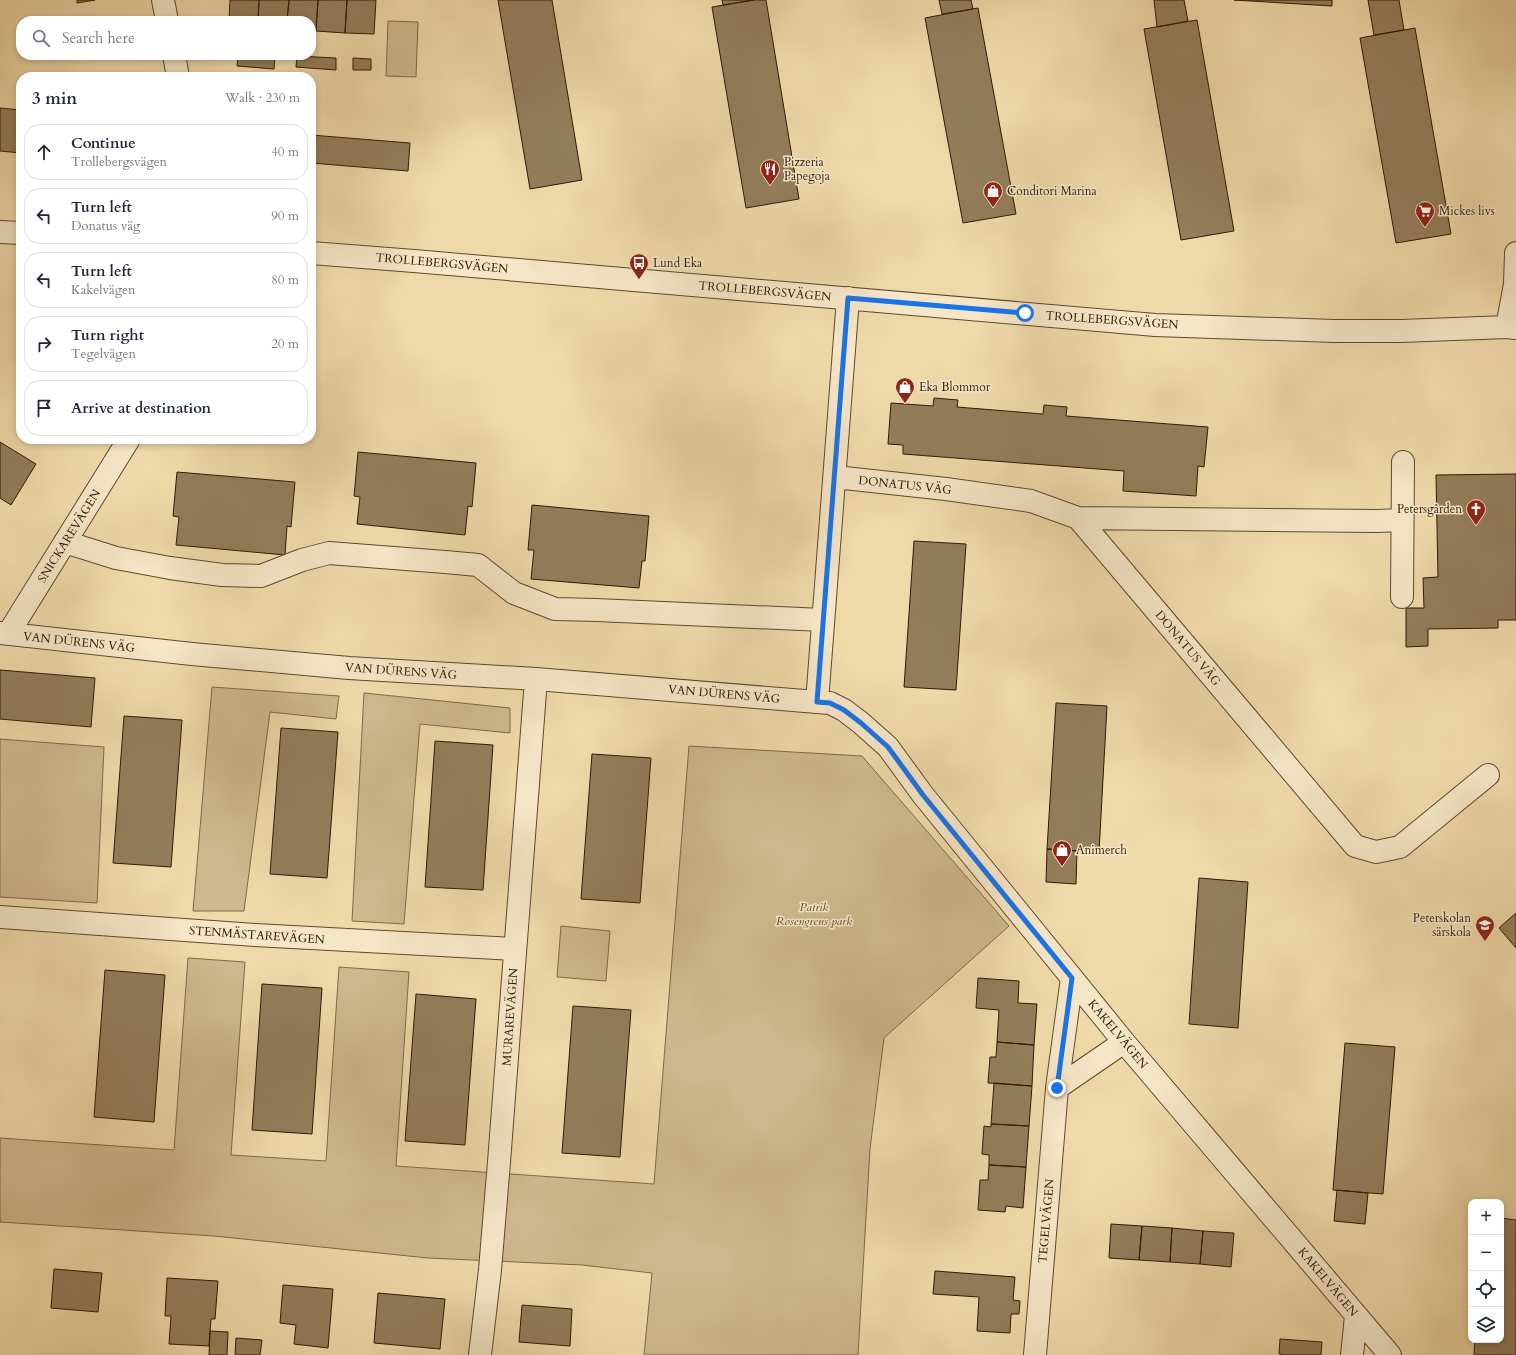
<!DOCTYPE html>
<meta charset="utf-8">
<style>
:root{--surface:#fff;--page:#f2f2f3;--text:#1f2937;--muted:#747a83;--line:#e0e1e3}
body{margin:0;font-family:Cardo,serif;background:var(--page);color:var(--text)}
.controls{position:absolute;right:12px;bottom:12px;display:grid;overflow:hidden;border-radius:8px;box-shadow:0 2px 6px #0003}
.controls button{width:36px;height:36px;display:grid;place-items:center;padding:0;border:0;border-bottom:1px solid var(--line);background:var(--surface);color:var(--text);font:20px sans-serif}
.stop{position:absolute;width:12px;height:12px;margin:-9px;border:3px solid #1a73e8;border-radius:50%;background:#fff}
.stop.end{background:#1a73e8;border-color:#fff;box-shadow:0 1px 4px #0008}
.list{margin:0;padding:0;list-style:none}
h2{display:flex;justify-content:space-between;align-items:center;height:52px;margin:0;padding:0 16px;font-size:17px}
h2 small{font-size:13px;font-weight:400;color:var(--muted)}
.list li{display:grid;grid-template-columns:26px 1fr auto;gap:12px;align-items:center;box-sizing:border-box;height:56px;margin:0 8px 8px;padding:0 8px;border:1px solid var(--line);border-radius:16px}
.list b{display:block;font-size:15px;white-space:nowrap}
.list p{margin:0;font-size:13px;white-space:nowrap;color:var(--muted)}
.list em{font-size:13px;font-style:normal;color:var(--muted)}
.icon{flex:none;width:22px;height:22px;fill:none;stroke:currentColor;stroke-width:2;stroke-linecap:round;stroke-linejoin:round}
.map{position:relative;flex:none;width:1516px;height:1355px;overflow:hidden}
.search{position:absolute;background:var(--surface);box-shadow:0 2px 6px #0003;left:16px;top:16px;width:300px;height:44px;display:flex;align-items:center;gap:10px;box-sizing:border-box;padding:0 14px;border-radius:16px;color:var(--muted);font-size:15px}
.panel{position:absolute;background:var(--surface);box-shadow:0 2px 6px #0003;left:16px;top:72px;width:300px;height:372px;border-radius:16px}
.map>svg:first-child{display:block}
.green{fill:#cfb88d;stroke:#7f6849}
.building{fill:#937d5a;stroke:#2f1905}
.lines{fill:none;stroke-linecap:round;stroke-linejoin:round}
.minor-casing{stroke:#5f492e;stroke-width:24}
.minor{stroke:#f5e6c7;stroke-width:22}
.route{stroke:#1a73e8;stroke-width:5}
.labels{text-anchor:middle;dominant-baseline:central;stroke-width:3;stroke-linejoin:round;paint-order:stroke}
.poi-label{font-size:12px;fill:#2f1905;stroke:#f5e6c7;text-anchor:start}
.street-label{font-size:12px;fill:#2f1905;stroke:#f5e6c7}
.park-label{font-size:12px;font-style:italic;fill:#5f492e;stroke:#f5e6c7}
</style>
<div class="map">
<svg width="1516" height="1355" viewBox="0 0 1516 1355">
<rect width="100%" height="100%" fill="#f0d9a9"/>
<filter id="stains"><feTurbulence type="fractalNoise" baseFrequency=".005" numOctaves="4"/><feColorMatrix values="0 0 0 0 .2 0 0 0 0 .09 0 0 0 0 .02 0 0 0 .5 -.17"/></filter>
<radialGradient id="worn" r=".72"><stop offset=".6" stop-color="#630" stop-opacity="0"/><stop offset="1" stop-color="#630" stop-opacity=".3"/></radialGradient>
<!-- green -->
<path class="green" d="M388,21L418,22L416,77L386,76Z
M212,687L339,696L336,719L270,712L244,911H193Z
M364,693L510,708V733L420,724L404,924L352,921Z
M0,739L104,747L97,903L0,897Z
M689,746L862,756L1009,926L884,1038L870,1149L858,1355H644L652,1273L582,1265L428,1258L214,1236L0,1222V1138L174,1150L188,958L245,962L231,1155L326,1161L339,967L409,972L396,1166L654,1184Z
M561,926L610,931L606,981L557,977Z"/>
<!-- building -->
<path class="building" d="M77,0H95L77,3Z
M230,0H259L258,21H229Z
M259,0H289L287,21H258Z
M289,0H318L316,31H311V21H287Z
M318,0H347L345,33L316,31Z
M347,0H376L374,34L345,33Z
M498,0H552L582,180L530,189Z
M722,0H754L723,5Z
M754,0H766L799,199L746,208L712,7Z
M939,0H971L973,9L942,14Z
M1154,0H1184L1188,21L1157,27Z
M1234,0H1332V6Z
M1368,0H1399L1404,30L1374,35Z
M978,8L1016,214L963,223L925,18Z
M1197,20L1234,231L1181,240L1144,29Z
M1415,28L1451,234L1396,243L1360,38Z
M238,55H275L274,69L237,66Z
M297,56L336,58V70L296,67Z
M353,58L371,59V70H353Z
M0,108L21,110V153L0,151Z
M311,135L410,143L408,171L311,163Z
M934,398L958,400L957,407L1043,414L1044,405L1067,407L1066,416L1208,427L1204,467L1198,466L1196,496L1123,491L1124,471L903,454V445L888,444L891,403L933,406Z
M0,442L36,464L11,505L0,498Z
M358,452L476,463L472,507L468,506L465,535L357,524L360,497L354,496Z
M177,472L295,482L291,527L287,526L285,555L176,545L179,517L173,516Z
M1516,474V620H1498V628L1428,629V646L1406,647V608H1424L1423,578L1438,577L1436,475Z
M532,505L649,516L645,561H642L639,588L531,579L534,550H528Z
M914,541L966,544L956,690L904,687Z
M0,670L95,678L91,727L0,719Z
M1056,703L1107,706L1099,852L1047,849Z
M124,716L182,720L171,867L113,863Z
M281,728L338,732L327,878L270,874Z
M435,741L493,745L483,890L425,887Z
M592,754L651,758L640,903L581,899Z
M1047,849L1077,851L1076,884L1046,882Z
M1199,878L1248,882L1238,1028L1189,1024Z
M1516,913V948L1499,928Z
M105,970L165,975L154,1122L94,1117Z
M978,978L1019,981L1018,1003L1037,1004L1034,1045L997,1042L999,1010L976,1008Z
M262,984L322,988L312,1134L252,1130Z
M416,994L476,999L465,1145L405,1141Z
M573,1006L631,1010L620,1157L562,1153Z
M997,1042L1034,1045L1032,1086L988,1083L990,1057H996Z
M1345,1043L1395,1047L1383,1194L1333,1190Z
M994,1083L1032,1086L1029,1126L991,1124Z
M991,1124L1029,1126L1026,1167L989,1165V1155L982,1154L984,1126L991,1127Z
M989,1165L1026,1167L1023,1208L1006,1206L1005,1212L978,1210L980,1180H988Z
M1337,1190L1368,1193L1365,1224L1334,1221Z
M1501,1218L1516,1220V1355H1474L1475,1340H1501Z
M1111,1224L1142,1226L1139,1260L1109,1258Z
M1142,1226L1172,1228L1170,1262L1139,1260Z
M1172,1228L1203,1231L1200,1264L1170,1262Z
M1203,1231L1234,1233L1231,1267L1200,1264Z
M54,1269L102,1273L98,1312L51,1308Z
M935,1271L1015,1277L1013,1300L1020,1301L1019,1314H1011L1010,1333L977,1331L979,1297L933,1294Z
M167,1278L218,1281L215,1319H211L209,1346L169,1344L171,1316H165Z
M283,1285L333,1289L328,1348L294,1344L296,1325L280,1323Z
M378,1293L445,1299L440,1349L374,1343Z
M522,1305L572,1309L570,1346L519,1342Z
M210,1331L228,1332L227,1355H209Z
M236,1338L262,1340L260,1355H235Z
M1280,1339L1322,1342L1321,1355H1284L1279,1354Z"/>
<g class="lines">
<defs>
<path id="minor" d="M163,0L167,21
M174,55L178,77
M0,232L21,233
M311,253L414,261L1155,325L1334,331H1401L1507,327L1516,328
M1507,327L1515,284L1516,253
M835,477L946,489L1031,501L1078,518L1355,846L1376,852L1400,847L1488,775
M1078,518L1377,521L1402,520
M65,542L116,558L170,568L222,575L261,576L302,560L329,553L445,562L478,565L514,593L555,609L596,610L823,620
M1402,597L1403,462
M0,633L192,654L349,668L536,679L817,702L830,703L844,710L861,723L888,747L923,795L1124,1042L1390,1355
M8,634L129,439
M817,702L848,298
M0,917L255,935L515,949
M1057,1088L1124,1042
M480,1355L490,1270L499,1162L536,679
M1035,1355L1057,1088L1072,978
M1352,1355L1356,1316"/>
</defs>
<!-- minor casing -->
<use href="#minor" class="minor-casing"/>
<!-- minor -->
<use href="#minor" class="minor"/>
</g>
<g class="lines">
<!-- route -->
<path class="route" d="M1025,313L848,298L817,702L830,703L844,710L861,723L888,747L923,795L1072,978L1057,1088"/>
</g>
<!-- icons -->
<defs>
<symbol id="restaurant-pin" viewBox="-11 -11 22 30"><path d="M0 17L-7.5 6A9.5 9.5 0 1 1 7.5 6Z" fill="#8f2418" stroke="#f5e6c7"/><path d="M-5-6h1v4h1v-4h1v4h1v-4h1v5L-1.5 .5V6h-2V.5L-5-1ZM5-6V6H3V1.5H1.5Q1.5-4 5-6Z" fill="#fff"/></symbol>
<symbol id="shop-pin" viewBox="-11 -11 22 30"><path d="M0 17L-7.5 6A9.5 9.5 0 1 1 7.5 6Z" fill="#8f2418" stroke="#f5e6c7"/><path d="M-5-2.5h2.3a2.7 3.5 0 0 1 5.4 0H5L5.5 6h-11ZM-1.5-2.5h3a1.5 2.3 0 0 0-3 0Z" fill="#fff"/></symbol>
<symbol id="supermarket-pin" viewBox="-11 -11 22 30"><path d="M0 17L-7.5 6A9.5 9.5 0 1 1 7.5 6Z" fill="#8f2418" stroke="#f5e6c7"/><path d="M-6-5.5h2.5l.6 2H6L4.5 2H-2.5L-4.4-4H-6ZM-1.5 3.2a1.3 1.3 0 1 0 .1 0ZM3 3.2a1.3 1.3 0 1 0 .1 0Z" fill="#fff"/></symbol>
<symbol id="bus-pin" viewBox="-11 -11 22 30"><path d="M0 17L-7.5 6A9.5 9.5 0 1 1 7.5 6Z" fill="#8f2418" stroke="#f5e6c7"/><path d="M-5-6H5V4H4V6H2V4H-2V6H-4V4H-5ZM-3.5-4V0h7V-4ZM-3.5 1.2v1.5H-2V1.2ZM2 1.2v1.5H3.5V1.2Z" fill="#fff"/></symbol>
<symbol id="church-pin" viewBox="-11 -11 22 30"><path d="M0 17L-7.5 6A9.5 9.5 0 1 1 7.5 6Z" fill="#8f2418" stroke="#f5e6c7"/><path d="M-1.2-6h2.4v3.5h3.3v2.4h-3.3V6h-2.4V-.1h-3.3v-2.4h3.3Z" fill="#fff"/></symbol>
<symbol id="school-pin" viewBox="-11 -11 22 30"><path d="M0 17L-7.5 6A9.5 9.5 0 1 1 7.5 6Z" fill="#8f2418" stroke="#f5e6c7"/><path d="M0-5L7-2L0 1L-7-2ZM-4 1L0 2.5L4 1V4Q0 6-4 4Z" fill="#fff"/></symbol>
</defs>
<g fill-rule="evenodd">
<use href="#restaurant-pin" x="759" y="158" width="22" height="30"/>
<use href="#shop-pin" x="982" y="180" width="22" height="30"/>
<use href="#supermarket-pin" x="1414" y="200" width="22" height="30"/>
<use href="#bus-pin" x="628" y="252" width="22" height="30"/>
<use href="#shop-pin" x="894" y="376" width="22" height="30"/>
<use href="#church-pin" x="1465" y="498" width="22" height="30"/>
<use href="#shop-pin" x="1051" y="839" width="22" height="30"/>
<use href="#school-pin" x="1474" y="914" width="22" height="30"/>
</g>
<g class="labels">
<!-- poi labels -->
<g class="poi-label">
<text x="784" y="162">Pizzeria<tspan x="784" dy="14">Papegoja</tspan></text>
<text x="1007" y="191">Conditori Marina</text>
<text x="1439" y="211">Mickes livs</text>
<text x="653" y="263">Lund Eka</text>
<text x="919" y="387">Eka Blommor</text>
<text x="1462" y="509" text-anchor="end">Petersgården</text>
<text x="1076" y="850">Animerch</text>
<text x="1471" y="918" text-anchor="end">Peterskolan<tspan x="1471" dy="14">särskola</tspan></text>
</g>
<!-- street labels -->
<g class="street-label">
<text transform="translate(442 263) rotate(5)">TROLLEBERGSVÄGEN</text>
<text transform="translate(765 291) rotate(5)">TROLLEBERGSVÄGEN</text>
<text transform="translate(1112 320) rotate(4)">TROLLEBERGSVÄGEN</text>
<text transform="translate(905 485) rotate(6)">DONATUS VÄG</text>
<text transform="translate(69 536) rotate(-58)">SNICKAREVÄGEN</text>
<text transform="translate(79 642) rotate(6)">VAN DÜRENS VÄG</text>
<text transform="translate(1188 648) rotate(50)">DONATUS VÄG</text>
<text transform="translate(401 671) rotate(4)">VAN DÜRENS VÄG</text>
<text transform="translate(724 694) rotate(5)">VAN DÜRENS VÄG</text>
<text transform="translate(257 935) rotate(4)">STENMÄSTAREVÄGEN</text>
<text transform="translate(510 1017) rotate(-86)">MURAREVÄGEN</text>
<text transform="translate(1118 1034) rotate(50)">KAKELVÄGEN</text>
<text transform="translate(1046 1221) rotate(-85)">TEGELVÄGEN</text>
<text transform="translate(1328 1282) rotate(50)">KAKELVÄGEN</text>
</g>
<!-- park labels -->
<g class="park-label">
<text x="814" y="907">Patrik<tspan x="814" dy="14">Rosengrens park</tspan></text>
</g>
</g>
<rect width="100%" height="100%" filter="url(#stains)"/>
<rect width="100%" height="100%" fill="url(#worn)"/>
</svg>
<div class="controls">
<button>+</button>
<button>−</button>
<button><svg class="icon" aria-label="locate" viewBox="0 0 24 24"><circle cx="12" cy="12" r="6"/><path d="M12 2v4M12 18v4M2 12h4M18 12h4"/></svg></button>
<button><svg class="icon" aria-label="layers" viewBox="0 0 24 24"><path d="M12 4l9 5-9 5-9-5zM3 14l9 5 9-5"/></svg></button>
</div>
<div class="stop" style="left:1025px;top:313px"></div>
<div class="stop end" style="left:1057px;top:1088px"></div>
<div class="search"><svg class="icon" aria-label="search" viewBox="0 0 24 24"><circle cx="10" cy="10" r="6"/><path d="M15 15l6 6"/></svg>Search here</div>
<section class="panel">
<h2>3 min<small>Walk · 230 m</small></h2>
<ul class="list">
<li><svg class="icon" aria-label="ahead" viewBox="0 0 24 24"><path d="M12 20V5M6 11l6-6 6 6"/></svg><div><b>Continue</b><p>Trollebergsvägen</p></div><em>40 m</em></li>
<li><svg class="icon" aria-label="left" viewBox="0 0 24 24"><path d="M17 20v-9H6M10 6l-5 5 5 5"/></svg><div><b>Turn left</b><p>Donatus väg</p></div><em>90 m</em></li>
<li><svg class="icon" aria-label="left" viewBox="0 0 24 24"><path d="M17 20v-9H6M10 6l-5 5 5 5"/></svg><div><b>Turn left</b><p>Kakelvägen</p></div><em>80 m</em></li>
<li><svg class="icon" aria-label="right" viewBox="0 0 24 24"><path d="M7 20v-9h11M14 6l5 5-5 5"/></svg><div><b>Turn right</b><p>Tegelvägen</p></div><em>20 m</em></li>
<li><svg class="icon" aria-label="arrive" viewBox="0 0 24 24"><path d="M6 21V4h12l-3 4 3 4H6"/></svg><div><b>Arrive at destination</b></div></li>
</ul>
</section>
</div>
